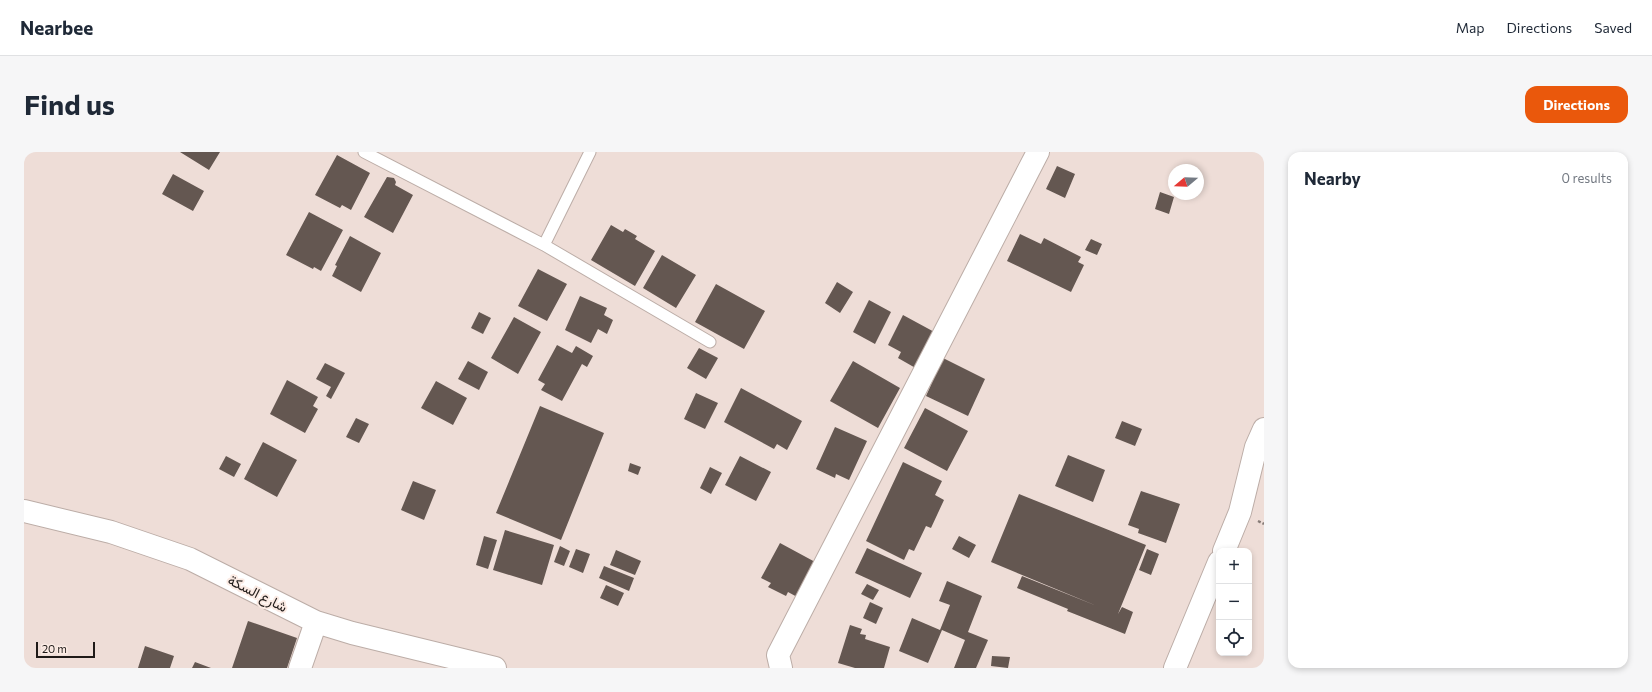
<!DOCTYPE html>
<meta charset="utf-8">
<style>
:root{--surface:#fff;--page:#f6f6f7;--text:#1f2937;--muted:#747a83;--line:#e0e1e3;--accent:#ea580c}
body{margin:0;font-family:Commissioner,Vazirmatn,sans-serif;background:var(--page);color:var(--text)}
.controls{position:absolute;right:12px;bottom:12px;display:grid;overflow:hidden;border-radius:8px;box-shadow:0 2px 6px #0003}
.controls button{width:36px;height:36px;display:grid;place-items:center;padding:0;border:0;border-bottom:1px solid var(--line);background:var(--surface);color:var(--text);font:20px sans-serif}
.compass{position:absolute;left:1144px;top:12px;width:36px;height:36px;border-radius:50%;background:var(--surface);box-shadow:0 2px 6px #0003;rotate:251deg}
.scale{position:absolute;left:12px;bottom:10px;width:59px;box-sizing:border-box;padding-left:4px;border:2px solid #1f1a18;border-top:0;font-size:11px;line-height:14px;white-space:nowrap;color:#1f1a18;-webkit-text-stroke:3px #fbebe4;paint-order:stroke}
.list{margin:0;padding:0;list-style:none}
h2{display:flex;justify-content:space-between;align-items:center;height:52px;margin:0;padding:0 16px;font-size:17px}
h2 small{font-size:13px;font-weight:400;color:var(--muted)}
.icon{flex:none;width:22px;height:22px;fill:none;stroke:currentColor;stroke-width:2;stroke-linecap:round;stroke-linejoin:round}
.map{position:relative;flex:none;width:1240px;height:516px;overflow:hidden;border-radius:12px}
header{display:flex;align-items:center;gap:24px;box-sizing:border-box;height:56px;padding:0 20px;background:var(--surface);border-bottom:1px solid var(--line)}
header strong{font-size:19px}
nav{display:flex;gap:22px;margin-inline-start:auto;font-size:14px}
.intro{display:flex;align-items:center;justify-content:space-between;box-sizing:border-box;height:96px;padding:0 24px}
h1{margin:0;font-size:28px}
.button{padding:10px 18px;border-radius:12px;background:var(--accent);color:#fff;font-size:14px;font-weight:700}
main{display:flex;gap:24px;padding:0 24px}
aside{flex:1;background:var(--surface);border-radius:12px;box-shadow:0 2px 6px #0003}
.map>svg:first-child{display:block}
.building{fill:#645751}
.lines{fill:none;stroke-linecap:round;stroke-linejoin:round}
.service-casing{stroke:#bcada7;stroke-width:13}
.minor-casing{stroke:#bcada7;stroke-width:24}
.secondary-casing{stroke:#bcada7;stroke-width:24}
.path{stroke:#867b77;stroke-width:2.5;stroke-dasharray:3 2;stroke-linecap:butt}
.service{stroke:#fff;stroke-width:11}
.minor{stroke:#fff;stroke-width:22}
.secondary{stroke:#fff;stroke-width:22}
.labels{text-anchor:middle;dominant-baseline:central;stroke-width:4;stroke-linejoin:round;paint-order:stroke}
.street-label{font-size:14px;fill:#1f1a18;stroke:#fbebe4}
</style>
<header>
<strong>Nearbee</strong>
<nav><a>Map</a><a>Directions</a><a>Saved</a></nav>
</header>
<div class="intro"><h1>Find us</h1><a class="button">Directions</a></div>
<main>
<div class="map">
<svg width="1240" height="516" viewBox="0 0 1240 516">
<rect width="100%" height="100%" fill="#eeddd7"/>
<!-- building -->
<path class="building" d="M156,0H196L185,18Z
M313,3L346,21L327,58L318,53L316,56L291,43Z
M1033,14L1051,22L1041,46L1022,37Z
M149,22L180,39L169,59L138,42Z
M363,25L370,26L372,30L371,33L389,43L369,81L340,65Z
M1136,40L1150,45L1145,62L1131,57Z
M285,60L319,78L297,119L290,115L289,117L262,103Z
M587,73L599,80L601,77L613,84L611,87L631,99L611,134L567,108Z
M996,82L1017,92L1020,86L1057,105L1054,110L1060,113L1047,140L983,109Z
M326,84L357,101L337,140L308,124L313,114L311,113Z
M1067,87L1078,92L1073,103L1061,98Z
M638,103L672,123L652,156L619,136Z
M514,117L543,132L523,169L494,154Z
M813,130L829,140L816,161L801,151Z
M692,132L741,159L720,197L671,170Z
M556,144L583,156L580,163L589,168L583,182L574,177L567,191L541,178Z
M845,148L867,160L851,192L829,180Z
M455,160L467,166L459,182L447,176Z
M879,163L914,182L895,218L874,206L877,200L864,193Z
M490,165L517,180L494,222L467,206Z
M533,193L548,201L552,194L569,204L563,215L558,212L538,249L517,238L521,232L514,228Z
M675,196L694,206L682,227L663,216Z
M919,206L961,227L944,264L902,244Z
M444,209L464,220L455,238L434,227Z
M829,209L876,236L854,276L806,249Z
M301,211L321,221L307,247L302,244L307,235L292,227Z
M263,228L294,245L289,254L294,257L281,281L246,262Z
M412,229L443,246L429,273L397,256Z
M717,236L778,269L763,298L753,292L750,297L700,270Z
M672,241L694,251L681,277L660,267Z
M516,254L580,281L537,388L472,361Z
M901,256L944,279L923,319L880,296Z
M332,266L345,272L335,291L322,285Z
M1098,269L1118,277L1111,294L1091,286Z
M811,275L843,289L825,328L812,322L811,326L792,317Z
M239,290L273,308L253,345L220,327Z
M1044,303L1081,318L1069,350L1031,334Z
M202,304L217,312L210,325L195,317Z
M716,304L747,320L732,349L701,333Z
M879,310L918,329L911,343L920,348L907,376L902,374L890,399L885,397L880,408L842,389Z
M606,311L617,315L614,323L604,319Z
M686,315L698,321L687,342L676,336Z
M389,329L412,338L400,368L377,358Z
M1117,339L1156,352L1142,391L1114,381L1115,377L1104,373Z
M995,342L1122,393L1094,462L1098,455L1109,460L1101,482L1043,459L1044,457L993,436L998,424L1073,454L967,410Z
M481,378L530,393L518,433L469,418Z
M460,384L473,388L464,417L452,413Z
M935,384L952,393L945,406L928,397Z
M756,391L793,411L775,446L764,440L762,444L744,435L747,431L737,426Z
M536,394L546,399L540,414L530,410Z
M843,396L898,421L886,446L831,421Z
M552,397L566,402L559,421L545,415Z
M1123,397L1135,402L1127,423L1115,418Z
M592,398L617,409L611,423L586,413Z
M580,414L610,426L605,439L575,426Z
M923,429L958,444L944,480L964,488L952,516H930L941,488L918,478L904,511L875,499L888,466L916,478L926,453L915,449Z
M843,432L855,438L849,448L837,442Z
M582,433L600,441L594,454L576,446Z
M846,450L859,456L852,472L839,466Z
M224,469L273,486L263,516H208Z
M826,473L838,477L836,482L842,483L841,487L866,495L860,516H831L814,511Z
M121,494L150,504L146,516H114Z
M968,504L986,505L984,516L967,514Z
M171,510L187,516H168Z"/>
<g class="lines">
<defs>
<path id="service" d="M340,0L520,93L686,190
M520,93L566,0"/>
<path id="minor" d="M0,359L87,380L166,407L292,470L328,481L471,516
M276,516L292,470
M757,516L754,503L1014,0"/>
<path id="secondary" d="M1200,399L1216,360L1232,295L1240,277
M1151,516L1195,410"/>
</defs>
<!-- service casing -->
<use href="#service" class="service-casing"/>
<!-- minor casing -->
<use href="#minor" class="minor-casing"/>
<!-- secondary casing -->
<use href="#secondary" class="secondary-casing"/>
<!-- path -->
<path class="path" d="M1234,369L1240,372"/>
<!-- service -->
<use href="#service" class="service"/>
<!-- minor -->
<use href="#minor" class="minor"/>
<!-- secondary -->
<use href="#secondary" class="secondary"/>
</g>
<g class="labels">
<!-- street labels -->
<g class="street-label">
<text transform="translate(234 441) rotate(27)">شارع السكة</text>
</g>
</g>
</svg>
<div class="controls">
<button>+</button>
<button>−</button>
<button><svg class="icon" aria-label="locate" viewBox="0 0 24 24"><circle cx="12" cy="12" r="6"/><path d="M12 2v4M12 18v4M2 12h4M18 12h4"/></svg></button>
</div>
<svg class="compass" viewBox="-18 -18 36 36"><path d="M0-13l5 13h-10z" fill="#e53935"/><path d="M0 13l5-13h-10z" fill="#747a83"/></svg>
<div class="scale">20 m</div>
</div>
<aside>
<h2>Nearby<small>0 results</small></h2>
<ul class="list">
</ul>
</aside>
</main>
